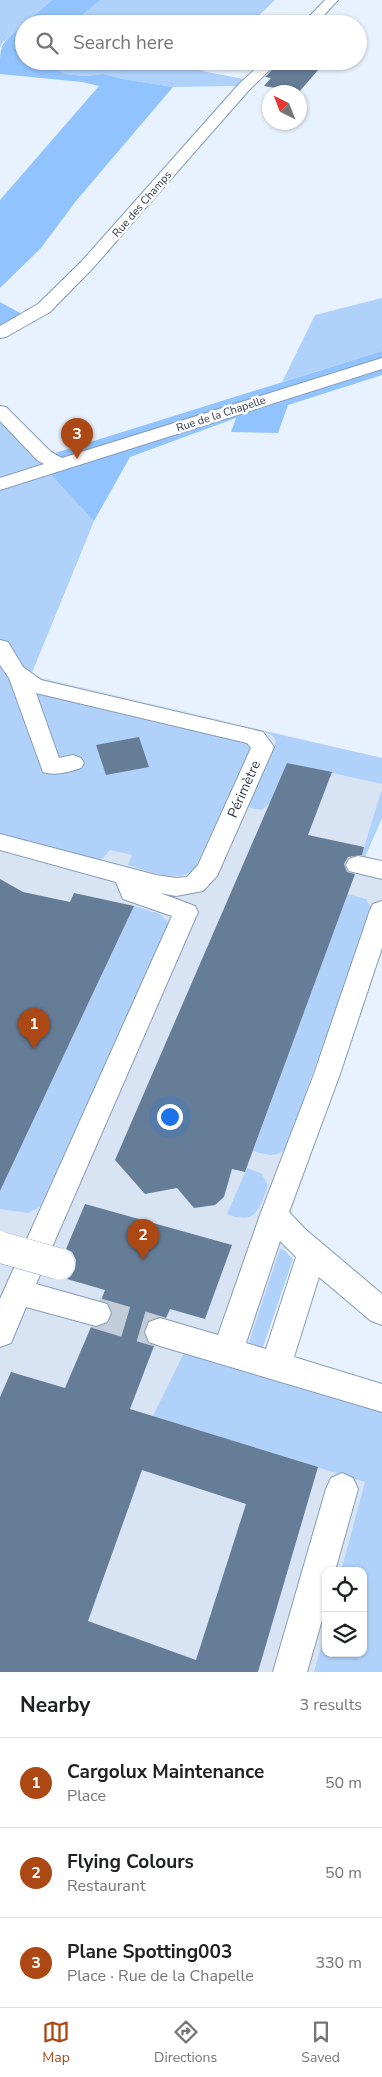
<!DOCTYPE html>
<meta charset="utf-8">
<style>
:root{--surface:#fff;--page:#f6f6f6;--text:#202124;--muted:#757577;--line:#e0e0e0;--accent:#ac4814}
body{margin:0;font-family:"Nunito Sans",sans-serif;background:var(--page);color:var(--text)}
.controls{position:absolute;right:15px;bottom:15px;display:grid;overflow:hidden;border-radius:10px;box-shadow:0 1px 4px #0004}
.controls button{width:45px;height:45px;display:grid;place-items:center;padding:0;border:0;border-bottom:1px solid var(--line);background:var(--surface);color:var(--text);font:25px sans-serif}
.compass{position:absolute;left:262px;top:85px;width:45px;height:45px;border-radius:50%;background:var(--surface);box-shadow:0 1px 4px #0004;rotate:318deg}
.you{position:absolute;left:169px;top:1116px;width:18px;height:18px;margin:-12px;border:4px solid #fff;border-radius:50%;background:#1a73e8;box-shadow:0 0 0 8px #1a73e833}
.badge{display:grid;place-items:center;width:32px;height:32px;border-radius:50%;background:var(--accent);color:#fff;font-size:16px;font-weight:700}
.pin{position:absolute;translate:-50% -41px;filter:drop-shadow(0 1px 2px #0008)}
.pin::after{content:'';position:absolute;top:26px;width:18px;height:15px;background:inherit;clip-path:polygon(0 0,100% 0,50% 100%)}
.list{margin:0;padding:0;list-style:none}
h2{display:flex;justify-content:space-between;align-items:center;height:65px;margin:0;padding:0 20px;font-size:21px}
h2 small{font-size:16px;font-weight:400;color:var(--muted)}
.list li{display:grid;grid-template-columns:32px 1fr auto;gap:15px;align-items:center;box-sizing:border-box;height:90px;padding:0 20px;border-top:1px solid var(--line)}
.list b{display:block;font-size:19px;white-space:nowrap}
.list p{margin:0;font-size:16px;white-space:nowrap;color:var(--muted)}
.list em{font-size:16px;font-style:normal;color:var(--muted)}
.icon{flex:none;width:28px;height:28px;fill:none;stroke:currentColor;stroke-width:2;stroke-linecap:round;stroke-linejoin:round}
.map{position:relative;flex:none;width:382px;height:1672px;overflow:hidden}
.search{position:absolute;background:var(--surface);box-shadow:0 1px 4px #0004;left:15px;right:15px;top:15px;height:55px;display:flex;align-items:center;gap:12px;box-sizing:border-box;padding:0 18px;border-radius:28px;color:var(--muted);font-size:19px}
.sheet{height:335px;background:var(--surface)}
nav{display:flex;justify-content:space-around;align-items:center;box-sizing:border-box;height:70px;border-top:1px solid var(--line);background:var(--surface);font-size:14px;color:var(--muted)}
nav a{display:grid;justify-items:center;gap:2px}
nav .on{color:var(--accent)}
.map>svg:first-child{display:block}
.built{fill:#d8e4f3;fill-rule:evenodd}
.green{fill:#b0d1f9}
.forest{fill:#91c3fe}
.building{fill:#667d98;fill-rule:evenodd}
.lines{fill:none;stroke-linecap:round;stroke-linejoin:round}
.minor-tunnel{stroke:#c3cdd9;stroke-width:31;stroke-dasharray:31 16;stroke-linecap:butt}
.minor-casing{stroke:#869db9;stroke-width:2}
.minor{fill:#fff;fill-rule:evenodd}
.minor-bridge-casing{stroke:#869db9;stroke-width:32;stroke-linecap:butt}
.minor-bridge{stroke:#fff;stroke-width:31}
.labels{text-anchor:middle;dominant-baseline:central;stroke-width:5;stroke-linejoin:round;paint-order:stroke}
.far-street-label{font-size:11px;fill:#2f3945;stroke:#fefefe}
.street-label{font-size:14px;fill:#2f3945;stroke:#fefefe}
</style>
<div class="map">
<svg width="382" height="1672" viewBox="0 0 382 1672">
<rect width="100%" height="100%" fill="#e8f2fe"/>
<!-- built -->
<path class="built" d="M0,421L94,521L31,675L382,758V818L365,856L382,861V947L291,1214L305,1227L284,1250L293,1259L250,1387L382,1425V1672H0ZM326,1571H363V1653H326Z"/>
<!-- green -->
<path class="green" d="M0,0H52L2,43L0,48Z
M100,0H275L250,24H72Z
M48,61H212L202,71L243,79L147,195L41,306L22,314L36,305L122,220L236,86L173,87L123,79L103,74L86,76L64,74Z
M382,298V351L282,382L315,315Z
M0,421L94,521L31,675L15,685L247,743L251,747L195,868C178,886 148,870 128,865L132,855L110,850L101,860L0,836Z
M264,731L382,758V784L287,763L271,802L262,810L251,808L248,805L276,741L273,736Z
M382,789V818L365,857H361Z
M347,894L366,899L371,908L286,1149C276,1158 266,1155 253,1151Z
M134,906L160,914L169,923L40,1207L28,1213L0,1209V1191Z
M247,1168L262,1174L268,1185C260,1208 256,1226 227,1214Z
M280,1249L284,1250L293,1259L263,1347L249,1343Z
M184,1353L382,1412V1672H314L326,1629V1653H363V1571H341L365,1482L153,1416Z"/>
<!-- forest -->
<path class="forest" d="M52,0H100L72,24H24Z
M24,24V61H48L64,74L86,76L103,74L123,79L173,87L76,201L41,248L0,288V200L99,86L82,82L0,74C0,41 0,46 24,24Z
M0,302L22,314L0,328Z
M382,351V375L288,405L278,433L231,432L236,418L130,457L94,521L36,459Z"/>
<!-- building -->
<path class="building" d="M281,61H326L299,92L264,86L271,78L265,77Z
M139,737L149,767L106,775L96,745Z
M287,763L332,772L308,835L364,847L362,855L348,857L344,864L347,872L355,874L245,1172L232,1169L224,1197L215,1205L194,1208L177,1188L145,1194L115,1160Z
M0,879L23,892L70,902L74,893L134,906L0,1191Z
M85,1204L232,1245L205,1319L170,1309L166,1318L159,1316L147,1321L143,1333L147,1343L154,1346L130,1409L318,1467L258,1672H0V1397L11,1372L65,1388L91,1327L97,1328L108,1324L113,1314L109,1303L101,1300L105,1290L67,1279L71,1276L75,1269L76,1260L72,1252L66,1249ZM142,1470L246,1504L196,1660L88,1621Z"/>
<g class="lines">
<!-- minor-tunnel -->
<path class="minor-tunnel" d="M96,1313L160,1332"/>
<defs>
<path id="minor" d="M325,0H338L316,24H302Z
M264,61H279L249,90L93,268L50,312L6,337L0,338V326L38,304L81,262L239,84Z
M382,358V369L0,490V478L44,464L37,460L0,421V406L6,407L51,452L62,458Z
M0,640L8,642L23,667L41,680L263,732L274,747L217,876L203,891L176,896L160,893L195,906L198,912L36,1284L107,1304L111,1313L107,1322L96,1326L26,1307L11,1343L0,1347V1299L172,916L123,899L116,882L0,850V834L156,875L176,878L187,877L198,865L251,748L247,743L36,693L59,758L73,755L81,758L84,763L81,768C69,772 55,776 43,772L9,678L0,665Z
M358,856L382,861V879L349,871L346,865L349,859Z
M382,901V948L340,1074L289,1212L305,1229L382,1294V1325L371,1321L319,1277L294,1357L382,1384V1412L160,1346L149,1342L145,1332L149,1322L160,1318L218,1335L260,1215L314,1074L370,910L373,904ZM280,1241L296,1257L266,1349L246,1343Z
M342,1473L353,1478L358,1489L335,1571H326V1606L307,1672H273L326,1489L331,1478Z"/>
</defs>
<!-- minor casing -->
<use href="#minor" class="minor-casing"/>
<!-- minor -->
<use href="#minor" class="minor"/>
<defs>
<path id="minor-bridge" d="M0,1247L59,1264"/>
</defs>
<!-- minor-bridge casing -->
<use href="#minor-bridge" class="minor-bridge-casing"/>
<!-- minor-bridge -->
<use href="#minor-bridge" class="minor-bridge"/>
</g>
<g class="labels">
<!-- far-street labels -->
<g class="far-street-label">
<text transform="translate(142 204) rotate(-49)">Rue des Champs</text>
<text transform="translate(221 414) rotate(-18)">Rue de la Chapelle</text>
</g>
<!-- street labels -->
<g class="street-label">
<text transform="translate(244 789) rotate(-66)">Périmètre</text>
</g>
</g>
</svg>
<div class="controls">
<button><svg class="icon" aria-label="locate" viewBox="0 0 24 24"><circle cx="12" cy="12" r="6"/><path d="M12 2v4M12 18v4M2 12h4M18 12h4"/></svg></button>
<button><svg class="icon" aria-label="layers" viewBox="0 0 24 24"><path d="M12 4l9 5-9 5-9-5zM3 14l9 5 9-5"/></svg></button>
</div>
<svg class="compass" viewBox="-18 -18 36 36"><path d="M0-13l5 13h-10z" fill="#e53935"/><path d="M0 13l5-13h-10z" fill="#757577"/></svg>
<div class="you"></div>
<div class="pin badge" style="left:34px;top:1049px">1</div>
<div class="pin badge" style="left:143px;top:1260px">2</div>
<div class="pin badge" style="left:77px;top:459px">3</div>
<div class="search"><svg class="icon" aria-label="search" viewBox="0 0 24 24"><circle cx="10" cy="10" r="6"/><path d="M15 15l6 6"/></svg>Search here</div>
</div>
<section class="sheet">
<h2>Nearby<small>3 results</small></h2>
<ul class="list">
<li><span class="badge">1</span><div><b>Cargolux Maintenance</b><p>Place</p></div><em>50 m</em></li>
<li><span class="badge">2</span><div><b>Flying Colours</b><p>Restaurant</p></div><em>50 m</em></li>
<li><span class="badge">3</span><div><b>Plane Spotting003</b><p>Place · Rue de la Chapelle</p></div><em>330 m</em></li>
</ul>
</section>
<nav>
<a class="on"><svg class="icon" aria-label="map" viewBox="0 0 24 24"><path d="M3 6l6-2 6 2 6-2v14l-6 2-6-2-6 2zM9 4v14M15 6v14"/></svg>Map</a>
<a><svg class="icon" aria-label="directions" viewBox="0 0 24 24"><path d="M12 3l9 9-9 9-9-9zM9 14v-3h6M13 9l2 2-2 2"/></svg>Directions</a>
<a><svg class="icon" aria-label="saved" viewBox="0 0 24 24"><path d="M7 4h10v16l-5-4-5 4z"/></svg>Saved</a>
</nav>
